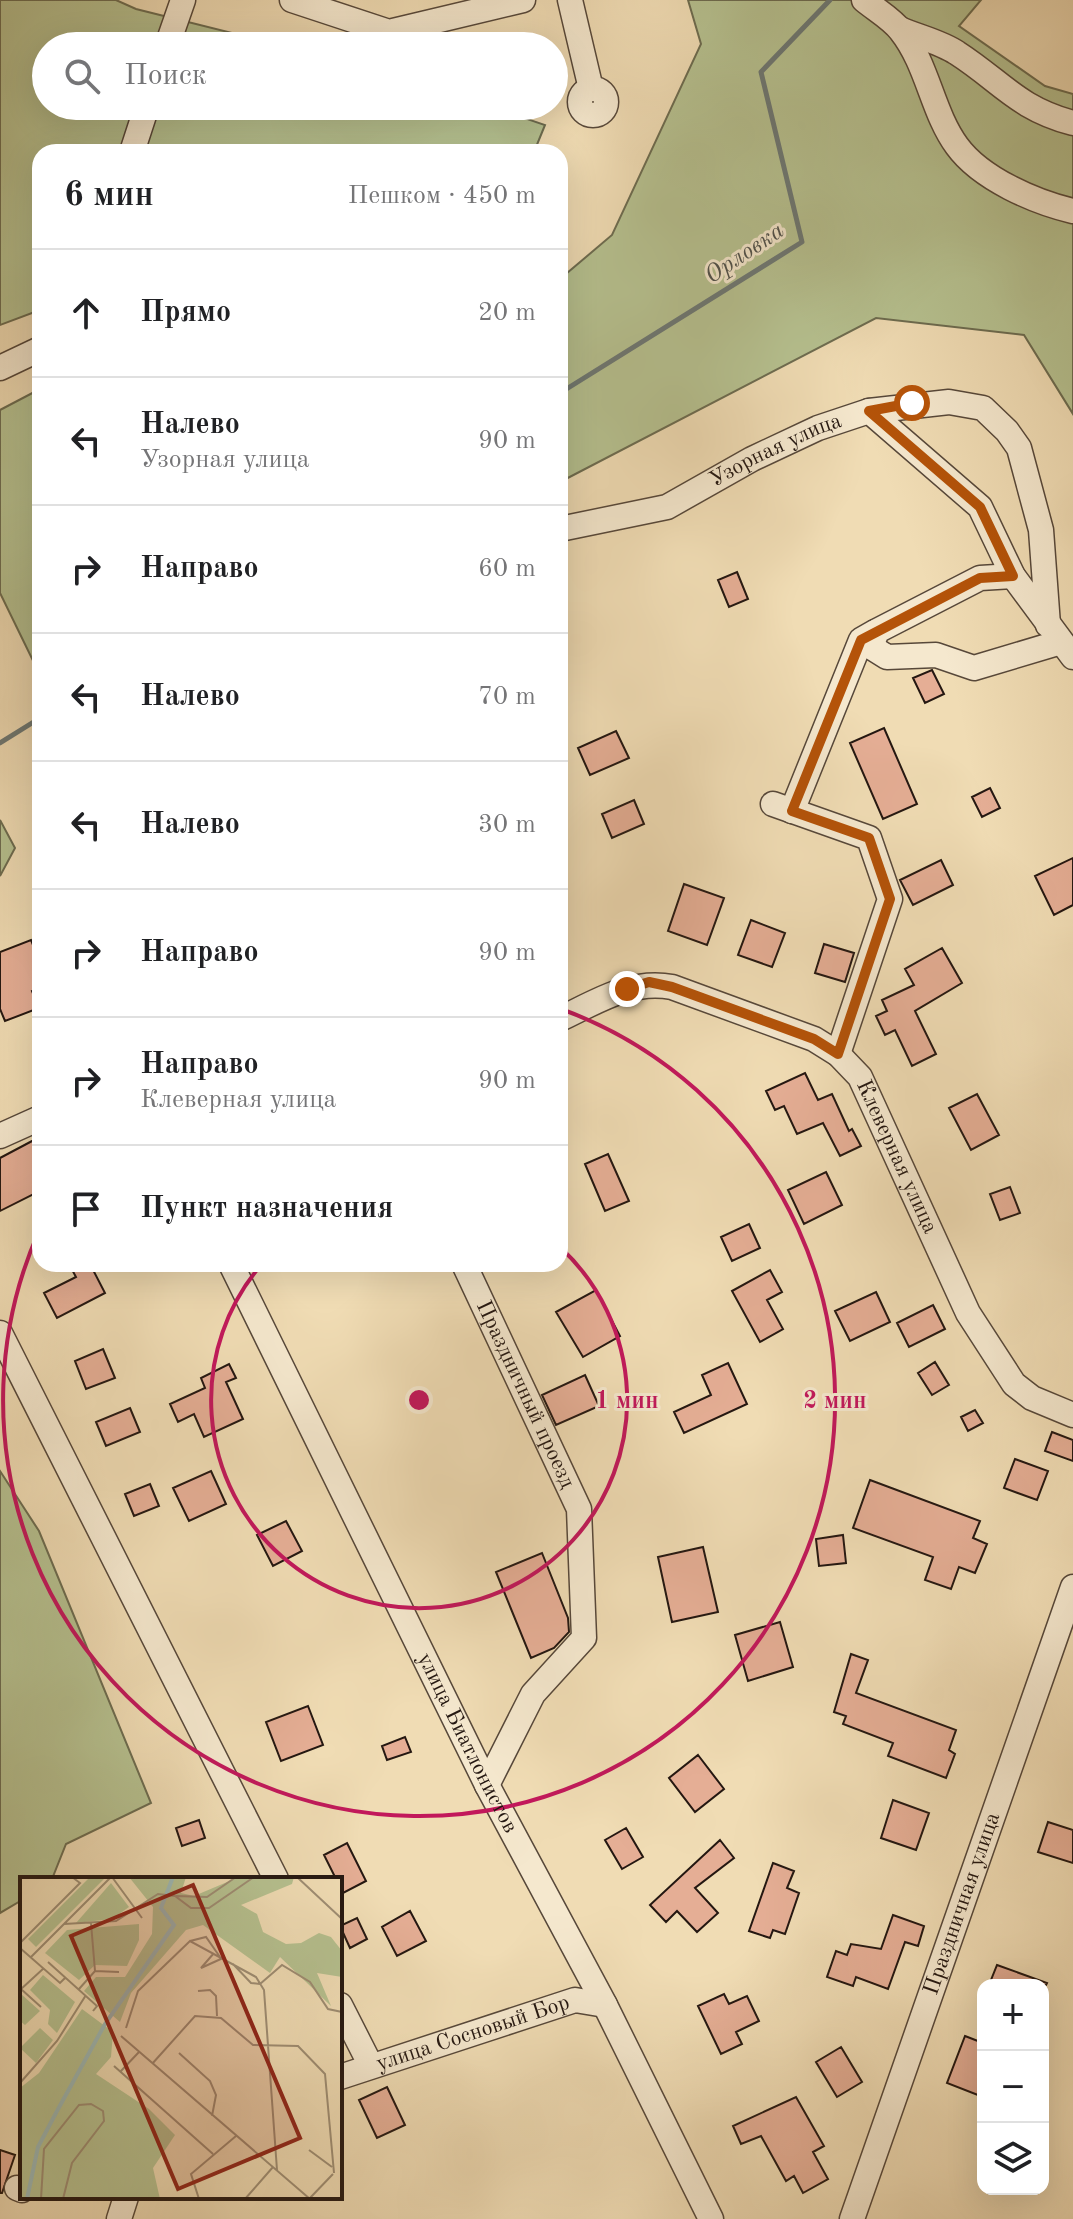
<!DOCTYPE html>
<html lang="ru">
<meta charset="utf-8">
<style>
:root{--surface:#fff;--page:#f6f6f6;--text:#202124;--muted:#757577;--line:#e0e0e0}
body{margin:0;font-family:"Old Standard TT",serif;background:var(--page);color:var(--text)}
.controls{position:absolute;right:24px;bottom:24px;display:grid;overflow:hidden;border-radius:16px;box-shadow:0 8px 32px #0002}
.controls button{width:72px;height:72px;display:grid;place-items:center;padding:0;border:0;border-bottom:2px solid var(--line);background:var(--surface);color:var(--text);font:40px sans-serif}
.stop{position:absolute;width:24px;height:24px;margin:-18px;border:6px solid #b45309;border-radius:50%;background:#fff}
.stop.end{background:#b45309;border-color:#fff;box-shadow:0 2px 8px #0008}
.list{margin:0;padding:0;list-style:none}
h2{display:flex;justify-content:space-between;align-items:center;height:104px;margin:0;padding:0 32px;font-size:34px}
h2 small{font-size:26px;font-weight:400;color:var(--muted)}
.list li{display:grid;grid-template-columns:52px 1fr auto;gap:24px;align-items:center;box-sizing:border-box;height:128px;padding:0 32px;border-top:2px solid var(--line)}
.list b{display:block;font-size:30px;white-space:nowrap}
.list p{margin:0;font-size:26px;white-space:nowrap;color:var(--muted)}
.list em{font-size:26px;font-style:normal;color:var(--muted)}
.icon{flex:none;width:44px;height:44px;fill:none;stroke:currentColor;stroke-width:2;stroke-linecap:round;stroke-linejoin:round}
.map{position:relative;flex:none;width:1073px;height:2219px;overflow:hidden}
.search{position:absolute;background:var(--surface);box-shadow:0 8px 32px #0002;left:32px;top:32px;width:536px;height:88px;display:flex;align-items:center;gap:20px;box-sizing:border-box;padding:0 28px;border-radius:44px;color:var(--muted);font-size:30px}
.panel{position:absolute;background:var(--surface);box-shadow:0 8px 32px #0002;left:32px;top:144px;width:536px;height:1128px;border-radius:24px}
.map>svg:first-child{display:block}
.green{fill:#b6c190;stroke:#6d6c50;stroke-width:2}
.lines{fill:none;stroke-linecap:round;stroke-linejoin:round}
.stream{stroke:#6d7874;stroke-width:5}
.building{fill:#e5ae95;stroke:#241711;stroke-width:2}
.minor-casing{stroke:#57483a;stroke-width:27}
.minor{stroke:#f5e8ce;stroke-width:24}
.route{stroke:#b45309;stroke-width:10}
.ring{fill:none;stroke:#c2185b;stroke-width:4}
.labels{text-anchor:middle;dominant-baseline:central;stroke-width:6;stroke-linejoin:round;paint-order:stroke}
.street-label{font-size:22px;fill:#241711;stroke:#f5e8ce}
.water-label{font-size:24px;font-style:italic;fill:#4e504b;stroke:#f5e8ce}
.inset-river{fill:none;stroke:#9db9b6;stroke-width:4}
.inset-road{fill:none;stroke:#9e8d73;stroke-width:2}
.view{fill:#8f2418;fill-opacity:0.15;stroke:#8f2418;stroke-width:4}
.inset-edge{fill:none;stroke:#241711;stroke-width:4}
.centre{fill:#c2185b;stroke:#f5e8ce;stroke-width:4}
.ring-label{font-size:24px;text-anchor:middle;font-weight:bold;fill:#c2185b;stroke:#f5e8ce;stroke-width:6;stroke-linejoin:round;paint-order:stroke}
</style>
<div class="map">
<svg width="1073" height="2219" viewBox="0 0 1073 2219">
<rect width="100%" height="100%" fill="#f0dcb4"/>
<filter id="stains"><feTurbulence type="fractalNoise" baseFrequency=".0025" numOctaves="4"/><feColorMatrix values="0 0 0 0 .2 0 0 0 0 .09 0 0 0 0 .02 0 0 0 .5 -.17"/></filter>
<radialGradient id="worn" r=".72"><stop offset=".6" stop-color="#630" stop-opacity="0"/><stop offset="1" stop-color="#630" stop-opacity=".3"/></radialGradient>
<!-- green -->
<path class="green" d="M0,0H116L136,9L284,46H46V106H489L545,125L534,152H40V310L0,325Z
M688,0H981L959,26L1045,86L1073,94V414L1024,335L876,318L560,482V279L612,235L701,44Z
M40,389V675L0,593V410Z
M0,820L15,848L0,876Z
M0,1471L39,1531L151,1803L66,1844L52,1879H22V1900L0,1913Z"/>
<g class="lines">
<!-- stream -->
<path class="stream" d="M560,393L802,242L761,72L830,0
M0,743L40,718"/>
</g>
<!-- building -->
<path class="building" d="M737,572L748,599L729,607L718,580Z
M932,670L944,694L925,703L913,678Z
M884,728L917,804L883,819L850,743Z
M616,731L629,758L590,775L578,748Z
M990,788L1000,808L982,817L972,797Z
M634,800L644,824L612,838L602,814Z
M1073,858V905L1054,915L1035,876Z
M941,860L953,885L913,905L900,880Z
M684,884L724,898L707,945L668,931Z
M751,920L785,933L772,967L738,955Z
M31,940L40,962V988L32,991L39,1008L5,1021L0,1009V952Z
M824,944L854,953L845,982L815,973Z
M942,948L962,983L915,1011L936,1054L912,1066L895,1030L885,1035L876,1016L887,1011L882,1000L914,985L905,969Z
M805,1073L818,1100L832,1094L849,1131L852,1129L861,1146L840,1156L823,1123L797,1134L784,1106L775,1110L766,1091Z
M977,1094L999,1135L971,1150L949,1108Z
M34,1140L40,1153V1191L0,1211V1158Z
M608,1154L629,1201L605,1211L585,1164Z
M826,1172L842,1205L804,1224L788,1190Z
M1010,1187L1020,1213L1000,1220L990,1194Z
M749,1224L760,1248L732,1261L721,1237Z
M69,1264H90L105,1293L57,1318L44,1293L76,1277Z
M770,1270L782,1292L767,1300L783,1329L760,1342L732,1291Z
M596,1290L620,1336L583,1357L556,1312Z
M876,1292L890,1322L850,1341L835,1311Z
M933,1305L945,1329L909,1347L897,1323Z
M103,1349L115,1378L86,1389L75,1361Z
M935,1362L949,1385L932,1395L918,1373Z
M728,1363L747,1404L684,1433L674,1412L711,1395L702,1375Z
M229,1364L236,1378L226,1382L243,1419L204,1437L194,1414L178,1422L170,1404L205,1388L201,1378Z
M585,1375L599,1406L556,1425L542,1395Z
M130,1408L140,1432L106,1446L96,1422Z
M975,1410L983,1423L968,1431L961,1417Z
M1052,1432L1073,1440V1461L1045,1451Z
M1015,1459L1048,1471L1037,1500L1004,1488Z
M211,1471L226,1504L189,1521L173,1488Z
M870,1480L980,1521L973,1538L987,1544L975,1573L959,1567L951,1589L925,1580L933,1557L853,1528Z
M150,1484L159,1506L134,1516L125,1494Z
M286,1521L302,1551L273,1566L257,1535Z
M843,1535L846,1563L819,1566L816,1539Z
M703,1547L718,1612L672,1622L658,1557Z
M542,1553L568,1618L569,1632L554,1648L531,1658L496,1572Z
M780,1622L793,1667L748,1681L735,1635Z
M851,1654L868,1660L856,1693L956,1730L949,1750L955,1754L946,1778L888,1756L893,1743L843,1724L846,1716L834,1712Z
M308,1706L323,1745L281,1761L266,1722Z
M405,1737L411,1752L387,1760L382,1746Z
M698,1755L724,1789L695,1812L669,1778Z
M893,1800L929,1813L916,1850L881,1838Z
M199,1820L205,1838L182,1846L176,1828Z
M1048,1822L1073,1830V1863L1038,1852Z
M626,1828L643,1857L622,1869L605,1840Z
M720,1840L734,1858L695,1888L718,1913L697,1932L677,1911L666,1922L650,1905Z
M347,1843L366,1881L343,1893L340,1879H336L324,1855Z
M773,1863L794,1871L787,1888L799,1893L785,1934L773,1930L770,1938L749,1931Z
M410,1911L426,1941L397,1956L382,1927Z
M893,1915L924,1926L918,1946L905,1942L888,1989L856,1977L853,1986L827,1977L836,1951L847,1955L851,1944L881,1949Z
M357,1918L367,1939L350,1948L340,1926Z
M997,1965L1047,1983L1046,1985H989Z
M724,1994L729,2004L747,1996L759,2021L736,2032L742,2044L721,2054L698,2006Z
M965,2036L983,2043V2097L947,2083Z
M841,2047L862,2082L837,2097L816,2062Z
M387,2087L405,2125L377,2138L359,2100Z
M796,2097L824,2146L813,2152L828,2179L803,2193L794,2176L786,2181L761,2136L741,2144L733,2126Z
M0,2150L15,2155L2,2193H0Z"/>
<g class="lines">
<defs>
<g id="minor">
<path d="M292,0L389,32L523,0"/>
<path d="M570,0L591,89"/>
<path d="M864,0C876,10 892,19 901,31C928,65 932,112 957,146C981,179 1035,202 1073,211"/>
<path d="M900,29C918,37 941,42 957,53C1002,82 1017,108 1073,123"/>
<path d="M167,46L183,0"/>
<circle cx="593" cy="102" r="13"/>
<path d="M132,152L147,106"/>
<path d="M0,368L40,349"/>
<path d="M869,411L949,402L983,408L1007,431L1019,448L1041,530L1048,625"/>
<path id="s1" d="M560,529L667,507L752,459L818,428L869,411L980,507L1013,576L1073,657"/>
<path d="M1013,576L980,578L877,631L871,647L887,657L936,655L974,668L1061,642"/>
<path d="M773,804L869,838L890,899L838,1054"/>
<path d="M792,811L861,640L875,632"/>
<path id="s2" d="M560,1019C596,1002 631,979 672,987L814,1039L838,1054L860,1077L968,1313L1014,1384L1032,1398L1073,1415"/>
<path d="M0,1136L40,1118"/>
<path id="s3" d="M231,1264L487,1785L605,2005L711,2219"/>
<path id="s4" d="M464,1264L579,1509L584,1638L533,1694L487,1785"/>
<path d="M0,1333L276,1879"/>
<path d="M340,2005L371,2066"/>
<path id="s5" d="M340,2077L575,2000L605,2005"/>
<path d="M17,2188L22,2190"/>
<path d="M119,2219L126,2197"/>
<path id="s6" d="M852,2219L1073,1587"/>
</g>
</defs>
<!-- minor casing -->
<use href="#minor" class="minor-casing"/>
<!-- minor -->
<use href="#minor" class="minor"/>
</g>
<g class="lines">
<!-- route -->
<path class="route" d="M627,989L649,982L672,987L814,1039L838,1054L890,899L869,838L792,811L861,640L980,578L1013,576L980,507L869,411L912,403"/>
</g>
<!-- distance rings -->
<g class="ring">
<path d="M561 1248A208 208 0 1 1 261 1265"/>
<path d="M561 1009A416 416 0 1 1 39 1231"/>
</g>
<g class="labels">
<!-- street labels -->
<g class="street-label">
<text stroke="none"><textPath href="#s1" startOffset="232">Узорная улица</textPath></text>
<text stroke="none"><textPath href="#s2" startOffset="418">Клеверная улица</textPath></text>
<text stroke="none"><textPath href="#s4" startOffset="144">Праздничный проезд</textPath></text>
<text stroke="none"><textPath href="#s3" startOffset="534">улица Биатлонистов</textPath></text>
<text stroke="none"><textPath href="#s6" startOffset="334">Праздничная улица</textPath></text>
<text stroke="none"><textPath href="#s5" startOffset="140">улица Сосновый Бор</textPath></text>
</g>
<!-- water labels -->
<g class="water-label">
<text transform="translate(745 254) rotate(-34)">Орловка</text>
</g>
</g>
<!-- overview -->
<g transform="translate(20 1877)">
<rect width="322" height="322" fill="#f0dcb4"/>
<path d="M70,0H86L16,70L8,62ZM109,0H166L161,16L174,19L219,0H274L272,7L221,28L237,37L243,55L266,67L281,66L299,56L311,60L322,74V100L297,96L311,129L260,80L250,96L183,48L166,53L111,116L100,145L64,114L76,100H105L132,57L133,30ZM91,6L109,30L92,42L56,46ZM119,47V63L107,89L75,88L59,103L25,76L47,53ZM23,98L55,125L37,156L28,147L30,133L10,113ZM1,117L20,134L5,148L0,144ZM62,132L93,155L91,180L76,197L129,232L155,258L133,291L140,322H0V211L19,196ZM20,151L33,163L16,186L0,171Z" fill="#b6c190"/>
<path class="inset-river" d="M7,322L18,270L37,234L85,147L154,48L141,31L153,0"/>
<path class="inset-road" d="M92,0L122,41M277,0L322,42M156,19L187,20L216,0M71,46L75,94M44,47L96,44L138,17L155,19L171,31H189L234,0M170,64L186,60L200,80M0,66L60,6L52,0M0,71L40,106L45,101M194,76L181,91L203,81M11,80L91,0M28,85L77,129L73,134M213,87L231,106L240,107M240,107L262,88L290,105L308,132L322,135M1,112L21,130M59,112L75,94L99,95M0,113L24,91M178,114L190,113L196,119L197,139M106,151L118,114L170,64L236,100L244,113L257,293M101,159L290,322M159,176L190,204L196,218L192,239M132,187L175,139L201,141L233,168L278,169L305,197L314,296M94,189L193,277M100,195L119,175M0,206L37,164L66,118M289,273L312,290M21,322L24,272L59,228L71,227L83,234L84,244L52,286L43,322M179,322L171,297L216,259M225,322L253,290M289,322L313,297"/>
<path class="view" d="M173,8L280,261L158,312L51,59Z"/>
<rect width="322" height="322" class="inset-edge"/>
</g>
<circle cx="419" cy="1400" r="12" class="centre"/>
<g class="ring-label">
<text x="627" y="1408">1 мин</text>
<text x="835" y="1408">2 мин</text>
</g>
<rect width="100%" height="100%" filter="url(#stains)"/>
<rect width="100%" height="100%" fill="url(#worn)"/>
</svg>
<div class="controls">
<button>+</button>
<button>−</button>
<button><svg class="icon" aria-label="layers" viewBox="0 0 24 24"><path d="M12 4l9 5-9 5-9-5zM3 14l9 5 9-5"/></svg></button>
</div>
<div class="stop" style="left:912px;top:403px"></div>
<div class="stop end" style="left:627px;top:989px"></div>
<div class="search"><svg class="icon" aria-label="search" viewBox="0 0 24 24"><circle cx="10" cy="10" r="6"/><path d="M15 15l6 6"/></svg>Поиск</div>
<section class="panel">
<h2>6 мин<small>Пешком · 450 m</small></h2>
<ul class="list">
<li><svg class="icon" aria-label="ahead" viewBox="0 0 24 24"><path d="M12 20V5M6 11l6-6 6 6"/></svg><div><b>Прямо</b></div><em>20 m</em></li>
<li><svg class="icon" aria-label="left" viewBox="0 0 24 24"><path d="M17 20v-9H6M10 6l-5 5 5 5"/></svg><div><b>Налево</b><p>Узорная улица</p></div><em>90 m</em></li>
<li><svg class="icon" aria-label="right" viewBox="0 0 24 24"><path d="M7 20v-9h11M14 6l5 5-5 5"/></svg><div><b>Направо</b></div><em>60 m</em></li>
<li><svg class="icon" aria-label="left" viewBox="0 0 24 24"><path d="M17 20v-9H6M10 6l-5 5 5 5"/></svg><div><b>Налево</b></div><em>70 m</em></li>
<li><svg class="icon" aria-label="left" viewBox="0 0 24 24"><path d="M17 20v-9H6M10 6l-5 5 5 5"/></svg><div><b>Налево</b></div><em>30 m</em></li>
<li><svg class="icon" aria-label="right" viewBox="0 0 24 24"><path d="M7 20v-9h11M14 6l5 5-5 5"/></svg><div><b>Направо</b></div><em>90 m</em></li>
<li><svg class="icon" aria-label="right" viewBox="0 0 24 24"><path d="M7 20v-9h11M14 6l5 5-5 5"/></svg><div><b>Направо</b><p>Клеверная улица</p></div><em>90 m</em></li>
<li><svg class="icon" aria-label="arrive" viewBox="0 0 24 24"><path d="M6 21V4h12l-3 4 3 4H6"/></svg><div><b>Пункт назначения</b></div></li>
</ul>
</section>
</div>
